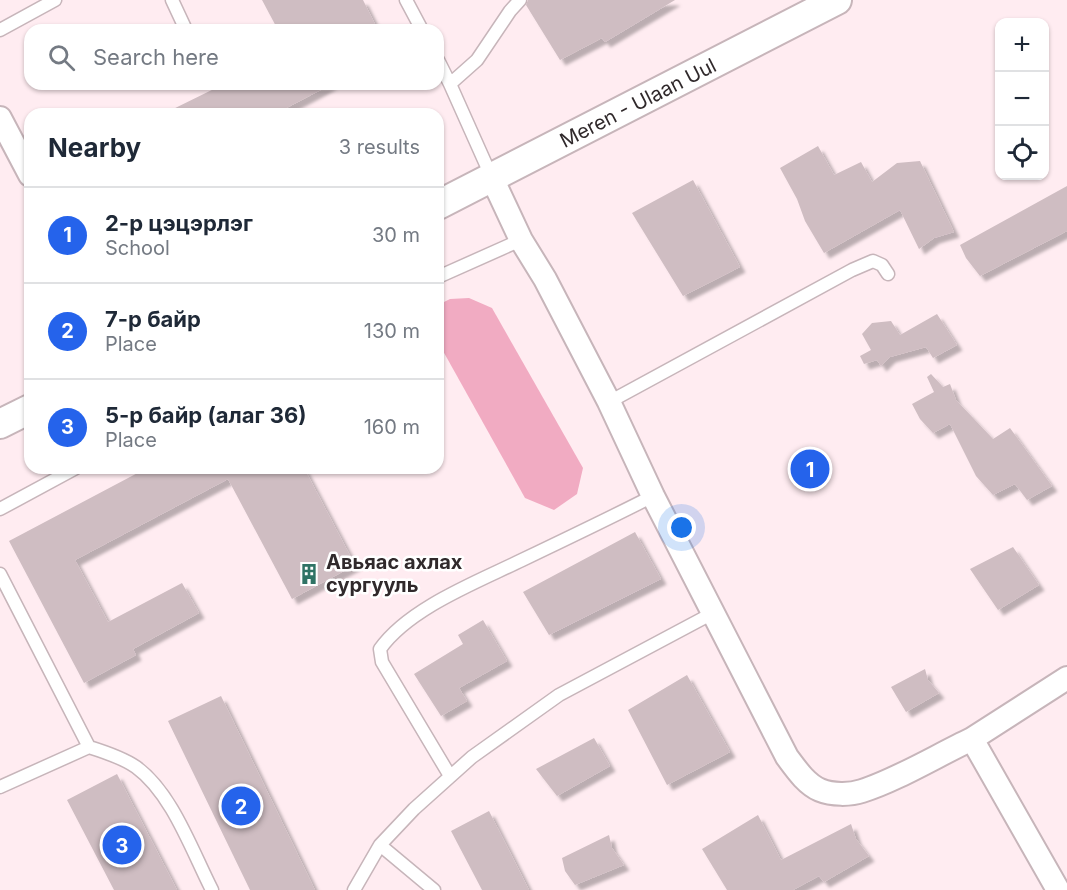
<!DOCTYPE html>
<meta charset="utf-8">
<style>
:root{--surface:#fff;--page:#f2f2f3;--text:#1f2937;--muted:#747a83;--line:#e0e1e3;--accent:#2563eb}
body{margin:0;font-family:Inter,sans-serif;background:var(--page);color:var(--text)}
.controls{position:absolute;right:18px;top:18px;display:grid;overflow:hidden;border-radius:12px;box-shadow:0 2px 4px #0004}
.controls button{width:54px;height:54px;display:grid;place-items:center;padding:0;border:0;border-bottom:2px solid var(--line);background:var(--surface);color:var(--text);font:30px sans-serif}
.you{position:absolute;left:682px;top:528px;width:21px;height:21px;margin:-15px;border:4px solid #fff;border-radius:50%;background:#1a73e8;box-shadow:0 0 0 9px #1a73e833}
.badge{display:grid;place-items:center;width:39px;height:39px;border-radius:50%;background:var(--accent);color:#fff;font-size:20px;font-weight:700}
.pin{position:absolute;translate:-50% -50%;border:3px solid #fff;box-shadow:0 2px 6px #0006}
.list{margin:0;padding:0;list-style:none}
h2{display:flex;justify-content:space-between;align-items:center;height:78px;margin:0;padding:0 24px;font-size:26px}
h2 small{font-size:20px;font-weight:400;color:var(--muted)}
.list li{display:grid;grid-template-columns:39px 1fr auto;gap:18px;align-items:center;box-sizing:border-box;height:96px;padding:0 24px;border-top:2px solid var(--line)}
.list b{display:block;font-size:22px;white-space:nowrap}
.list p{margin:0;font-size:20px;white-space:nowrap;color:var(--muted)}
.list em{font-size:20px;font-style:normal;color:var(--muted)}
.icon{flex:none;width:33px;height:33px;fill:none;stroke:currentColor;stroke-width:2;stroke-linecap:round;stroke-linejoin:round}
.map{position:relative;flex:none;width:1067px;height:890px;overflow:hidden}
.search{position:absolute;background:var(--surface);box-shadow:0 2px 4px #0004;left:24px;top:24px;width:420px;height:66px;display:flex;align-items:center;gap:15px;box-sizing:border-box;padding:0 21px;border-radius:18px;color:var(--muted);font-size:22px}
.panel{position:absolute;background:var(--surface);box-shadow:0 2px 4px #0004;left:24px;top:108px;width:420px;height:366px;border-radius:18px}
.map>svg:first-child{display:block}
.green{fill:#f1abc2}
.building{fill:#cfbdc2;filter:url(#shadow)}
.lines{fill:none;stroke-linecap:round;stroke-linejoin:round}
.service-casing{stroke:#c7b5ba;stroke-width:15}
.minor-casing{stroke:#c7b5ba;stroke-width:26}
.tertiary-casing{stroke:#c7b5ba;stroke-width:32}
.service{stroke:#fff;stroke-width:12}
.minor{stroke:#fff;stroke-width:22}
.tertiary{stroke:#fff;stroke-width:28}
.labels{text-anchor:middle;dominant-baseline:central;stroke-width:5;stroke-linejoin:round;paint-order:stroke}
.street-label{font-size:20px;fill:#30292b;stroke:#fff}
.poi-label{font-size:20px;font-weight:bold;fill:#30292b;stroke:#fff;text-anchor:start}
</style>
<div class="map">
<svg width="1067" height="890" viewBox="0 0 1067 890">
<defs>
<filter id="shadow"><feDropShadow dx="5.5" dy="5.5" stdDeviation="1.5" flood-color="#0004"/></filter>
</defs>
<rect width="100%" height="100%" fill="#ffecf1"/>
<!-- green -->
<path class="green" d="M469,298L492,308L583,468L577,494L554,510L525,498L438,342V305L450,299Z"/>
<!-- building -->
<path class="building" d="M262,0H363L378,30H278Z
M528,0H675L605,42L602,38L560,60L526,5Z
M224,84H332L275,114H163Z
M818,146L834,175L861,162L872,182L897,163L920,161L954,232L934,238L919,249L900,210L824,253L805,221L797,199L780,168Z
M693,180L740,267L683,296L632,213Z
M1067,186V231L980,276L966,258L960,245Z
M937,314L957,345L933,358L926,347L890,357L881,366L877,360L864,364L860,356L871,350L862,334L872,323L891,321L900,335Z
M931,374L943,387L950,384L956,400L993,439L1010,428L1052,486L1027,500L1015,484L993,495L976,476L950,424L933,433L920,419L912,404L934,392L927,377Z
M147,468H304L355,565L292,599L228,479L75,560L108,622L182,583L199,613L133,649L136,655L84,683L9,541Z
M635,532L661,579L549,635L523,592Z
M1013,547L1039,585L998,610L970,569Z
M483,620L507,661L459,688L467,701L441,716L414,674L463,644L458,635Z
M925,669L928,680L939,693L906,712L891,687Z
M687,675L730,752L667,785L628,710Z
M221,696L315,890H250L168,721Z
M594,738L610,766L557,796L536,769Z
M117,774L177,890H114L67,800Z
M489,811L529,890H482L451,831Z
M758,815L781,860L851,824L856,839L869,856L824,882L819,876L793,890H727L702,849Z
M609,835L612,848L624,865L575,885L565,871L562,858Z"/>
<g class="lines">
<defs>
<path id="service" d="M172,0L186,30
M406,0L422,30
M0,30L55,0
M438,60L450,84
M492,178L450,84L477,60L510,11L520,0
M438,277L521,240
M609,402L852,270L873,261L882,265L888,274
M0,509L76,468
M0,574L89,747
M450,776L382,662L380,649C409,608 477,582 522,560C566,539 610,518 653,496
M0,787L89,747C105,752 123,758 136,767C172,793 192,851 212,890
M380,845L434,890
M354,890L380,845L414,809L472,757L559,695L713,613"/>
<path id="minor" d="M0,118L30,175
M492,178L521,240L545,279L609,402L653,496L787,757C796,769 806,784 820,790C832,795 850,795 862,791C897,780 938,755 972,739L1058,890
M972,739L1067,678"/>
<path id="tertiary" d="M438,205L837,0
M0,424L30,409"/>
</defs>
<!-- service casing -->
<use href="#service" class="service-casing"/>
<!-- minor casing -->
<use href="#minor" class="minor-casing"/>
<!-- tertiary casing -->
<use href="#tertiary" class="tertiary-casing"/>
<!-- service -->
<use href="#service" class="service"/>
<!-- minor -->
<use href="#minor" class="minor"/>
<!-- tertiary -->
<use href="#tertiary" class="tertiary"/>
</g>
<!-- icons -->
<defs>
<symbol id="building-bare" viewBox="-9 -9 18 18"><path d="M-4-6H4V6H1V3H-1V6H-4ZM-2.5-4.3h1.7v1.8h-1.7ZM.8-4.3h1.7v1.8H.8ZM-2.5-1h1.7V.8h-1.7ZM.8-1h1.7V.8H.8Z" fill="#2f7365" stroke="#fff" stroke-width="2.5" paint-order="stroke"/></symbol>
</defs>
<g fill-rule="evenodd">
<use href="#building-bare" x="294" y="559" width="30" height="30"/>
</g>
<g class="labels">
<!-- street labels -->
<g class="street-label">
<text transform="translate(638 103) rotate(-27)">Meren - Ulaan Uul</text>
</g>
<!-- poi labels -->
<g class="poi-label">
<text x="326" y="562">Авьяас ахлах<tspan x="326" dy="23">сургууль</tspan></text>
</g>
</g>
</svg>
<div class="controls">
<button>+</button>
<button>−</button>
<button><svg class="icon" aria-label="locate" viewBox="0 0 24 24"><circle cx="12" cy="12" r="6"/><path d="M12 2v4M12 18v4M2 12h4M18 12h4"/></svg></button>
</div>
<div class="you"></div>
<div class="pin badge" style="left:810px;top:469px">1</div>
<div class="pin badge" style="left:241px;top:806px">2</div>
<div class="pin badge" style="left:122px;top:845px">3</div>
<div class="search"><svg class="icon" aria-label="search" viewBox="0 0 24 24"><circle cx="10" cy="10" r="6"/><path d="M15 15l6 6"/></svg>Search here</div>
<section class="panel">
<h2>Nearby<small>3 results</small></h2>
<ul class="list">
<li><span class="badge">1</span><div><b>2-р цэцэрлэг</b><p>School</p></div><em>30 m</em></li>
<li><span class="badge">2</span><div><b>7-р байр</b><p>Place</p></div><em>130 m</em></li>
<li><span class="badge">3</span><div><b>5-р байр (алаг 36)</b><p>Place</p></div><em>160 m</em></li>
</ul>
</section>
</div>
